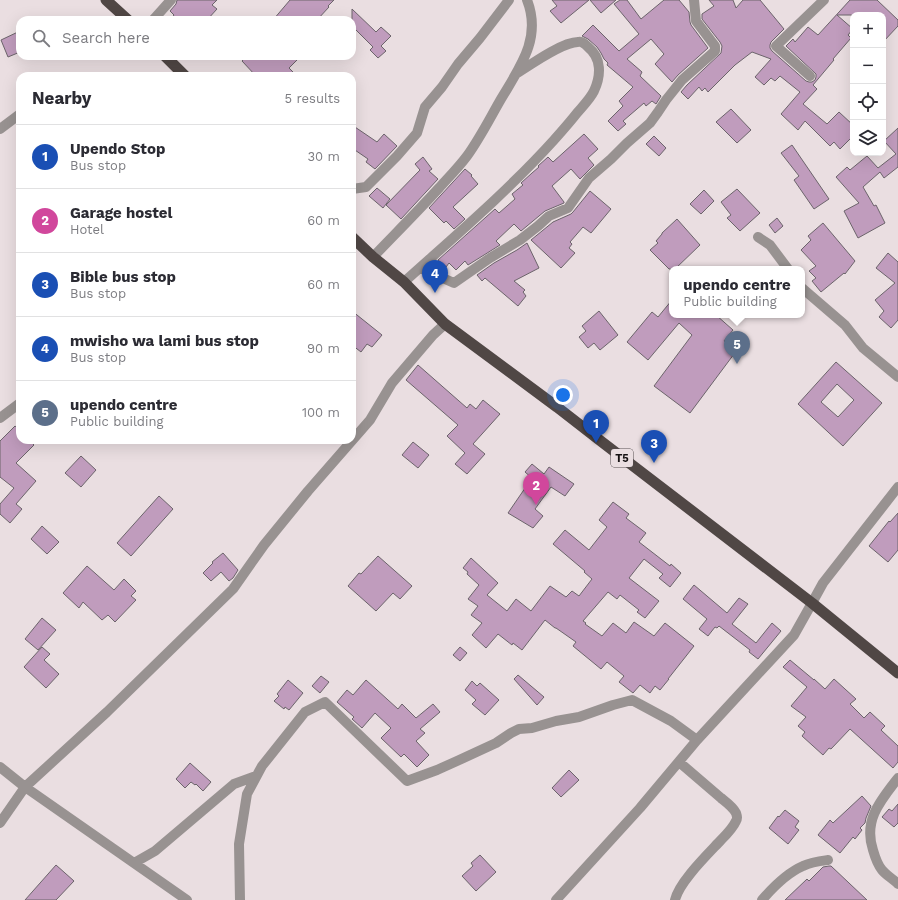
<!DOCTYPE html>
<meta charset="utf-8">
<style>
:root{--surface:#fff;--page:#f2f2f3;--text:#2b2b33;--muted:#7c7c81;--line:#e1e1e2;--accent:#d93025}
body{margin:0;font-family:"Work Sans",sans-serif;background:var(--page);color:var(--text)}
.controls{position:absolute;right:12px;top:12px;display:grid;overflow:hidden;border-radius:8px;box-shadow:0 4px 16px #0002}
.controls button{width:36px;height:36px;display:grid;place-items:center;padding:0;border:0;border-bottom:1px solid var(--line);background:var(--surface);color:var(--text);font:20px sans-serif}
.you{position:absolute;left:563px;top:395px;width:14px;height:14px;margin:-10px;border:3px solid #fff;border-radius:50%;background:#1a73e8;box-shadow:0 0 0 6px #1a73e833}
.badge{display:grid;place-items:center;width:26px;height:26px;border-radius:50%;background:var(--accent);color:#fff;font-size:13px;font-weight:700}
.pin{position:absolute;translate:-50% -33px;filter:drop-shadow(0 1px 2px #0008)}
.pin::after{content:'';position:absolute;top:21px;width:14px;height:12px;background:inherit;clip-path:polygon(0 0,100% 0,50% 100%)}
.popup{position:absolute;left:669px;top:266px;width:136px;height:52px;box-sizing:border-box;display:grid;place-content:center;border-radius:8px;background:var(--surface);filter:drop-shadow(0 1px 3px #0005);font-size:13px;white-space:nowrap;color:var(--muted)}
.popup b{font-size:15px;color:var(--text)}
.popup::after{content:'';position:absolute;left:50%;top:100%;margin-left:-8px;border:8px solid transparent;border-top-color:var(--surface)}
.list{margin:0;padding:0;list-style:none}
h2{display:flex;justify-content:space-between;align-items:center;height:52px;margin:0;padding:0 16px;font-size:17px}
h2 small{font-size:13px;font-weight:400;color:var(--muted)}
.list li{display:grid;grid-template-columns:26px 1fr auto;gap:12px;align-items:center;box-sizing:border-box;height:64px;padding:0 16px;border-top:1px solid var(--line)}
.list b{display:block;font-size:15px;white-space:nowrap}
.list p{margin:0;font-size:13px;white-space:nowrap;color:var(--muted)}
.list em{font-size:13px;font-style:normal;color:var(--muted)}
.icon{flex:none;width:22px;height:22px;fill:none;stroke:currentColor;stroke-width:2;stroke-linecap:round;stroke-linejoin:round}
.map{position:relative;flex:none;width:898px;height:900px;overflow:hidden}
.search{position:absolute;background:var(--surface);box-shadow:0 4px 16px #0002;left:16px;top:16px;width:340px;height:44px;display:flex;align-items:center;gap:10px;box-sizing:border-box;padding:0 14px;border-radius:12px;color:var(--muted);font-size:15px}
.panel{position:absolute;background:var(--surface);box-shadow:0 4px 16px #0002;left:16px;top:72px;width:340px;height:372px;border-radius:12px}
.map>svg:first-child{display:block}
.building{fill:#c09cbd;stroke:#6c646b;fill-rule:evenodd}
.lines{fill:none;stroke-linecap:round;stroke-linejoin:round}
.minor{stroke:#989291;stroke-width:10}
.trunk{stroke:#504745;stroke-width:11}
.labels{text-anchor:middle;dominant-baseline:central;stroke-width:3.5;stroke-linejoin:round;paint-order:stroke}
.shield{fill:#eadee1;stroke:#564f51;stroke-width:1}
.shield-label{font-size:11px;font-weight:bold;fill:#161213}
</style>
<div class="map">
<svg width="898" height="900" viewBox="0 0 898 900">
<rect width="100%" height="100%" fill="#eadee1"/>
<!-- building -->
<path class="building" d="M177,0H217L212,5L217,9L207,20H170L174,15L170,11L176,4Z
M290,0H334L328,6L329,7L317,20H273Z
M552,0H589L561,23L550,11L557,6Z
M590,0H616L601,13Z
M620,0H627L641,19L664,0H679L689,12L690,22L691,25L708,48L678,75L672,82L655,64L664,54L651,39L627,59L642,72L640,76L661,96L656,104L652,101L646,106L644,103L623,121L626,124L618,131L608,121L623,106L619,101L633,87L607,65L608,63L604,59L601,53L597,47L588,39L582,36L593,25L619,51L639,34L614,4Z
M709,0H733L736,8L743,0H760L784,29L771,42L770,45V48L772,51L806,81L809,82H812L815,80L816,77V74L786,46L793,39L795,42L808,27L818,35L850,0H877L898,20V26L883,42V15H837L853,29L848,35L851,38L833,59L834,60L813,85L817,89L803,104L827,124L839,112L853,125V136L840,149L834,142L830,146L805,121L798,130L781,114L800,92L780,76L775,81L771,78L764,85L755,77L771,59L752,52L735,65L708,92L705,88L702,91L699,87L688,99L681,92L687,85L721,53L722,46L720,42L702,19V14L714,6Z
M352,9L376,32L381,27L391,36L381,46L386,51L378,58L370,50L373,47L352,26Z
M20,31V52L8,57L1,40Z
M247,56H301L289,68L297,76H256L242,61Z
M731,109L751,130L737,143L716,122Z
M352,125L377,142L384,134L397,146L375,169L366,162L368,159L352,148Z
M898,128V167L884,178L880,172L863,187L874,206L876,205L885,223L858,238L844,211L859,203L836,177L847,167L850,170L867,156L878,168L896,154L884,141Z
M584,134L598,149L588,158L594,165L580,179L571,169L552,186L564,202V203L545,211L521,231L514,224L496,241L500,245L468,265L465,261L456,270L449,263L446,267L438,260L495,209L499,213L515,199L512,194L523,185L521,183L532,173L539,167L538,166L548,157L553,162Z
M654,136L666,148L659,156L646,144Z
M792,145L829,199L814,209L794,180L799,176L781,153Z
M423,157L432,169L429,171L438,179L401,219L386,205L420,170L415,164Z
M465,169L472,175L471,176L478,184L453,207L465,219L454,229L446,221L444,223L429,208Z
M377,188L390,199L383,208L369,196Z
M737,189L760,213L740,231L727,218L731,215L721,202Z
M704,190L714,201L701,214L690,204Z
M590,191L611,209L591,233L583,227L570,242L572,244L569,248L575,253L561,268L531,240L553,222L571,214L573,212Z
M777,218L783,226L775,233L769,225Z
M677,219L700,245L675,269H669L650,250L658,243L656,241L662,234V233Z
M823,223L855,261L845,274L844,273L821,292L812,281L816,278L809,271L816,266L801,250L811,240L808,236Z
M527,243L539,268L514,281L525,290L523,292L526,296L518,306L485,278L482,281L477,275L494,263L517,250Z
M888,253L898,262V320L891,328L879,317L884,311L875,300L895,283L876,268Z
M672,300V315H716L733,330L724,341L737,350L690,413L654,386L692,335L679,323L648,360L627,342L652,312L658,317Z
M352,311L382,335L372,347L367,344L361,352L352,345Z
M599,311L618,335L600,350L594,343L588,348L579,337L586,331L582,326Z
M836,362L882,403L843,446L798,404ZM837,384L854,400L838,417L821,402Z
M418,365L467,408L470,404L476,409L483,400L500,414L473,444L485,454L467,474L455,464L465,453L447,436L458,425L406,380Z
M15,426L20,430V440H29L34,445L16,463L36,481L16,504L22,509L10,523L0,514V504L14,488L0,477V441Z
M413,442L429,455L418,468L402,455Z
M81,456L96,470L81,487L65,473Z
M532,464L544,474L549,467L574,484L565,496L551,487L535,509L543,516L533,528L508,513L532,478L525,472Z
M159,496L173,509L131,556L117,543Z
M613,502L629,514L626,518L646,533L639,542L670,566L671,564L681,573L670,587L659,578L663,574L644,559L629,578L659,601L645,618L637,612L639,610L620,595L617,599L608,592L583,621L586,623L585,624L602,636L613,623L626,633L634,622L654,636L665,623L694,646L668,679H669L660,690L655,686L650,693L640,685L633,693L619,682L624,676L607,662L601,669L573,646L576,642L556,628H555L545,620L522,650L513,643L512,645L498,634L486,648L472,635L482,623L471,615L478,606L468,599L479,585L467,574L468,572L463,568L471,558L498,583L487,595L507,611L516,599L531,611L550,586L566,597L572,591L579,596L592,579L584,572L585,571L553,544L565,530L589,550L607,527L599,520Z
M898,513V550L888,562L869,546L889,521L890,522Z
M42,526L59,542L47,554L31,539Z
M223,553L238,570L233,578L229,581L221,572L211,581L203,573L213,563L212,562Z
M378,556L412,586L400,599L393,593L376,611L348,586L359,573L361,574Z
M87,566L114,590L124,579L136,591L131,596L136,600L115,622L108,615L102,620L83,602L79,608L63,593Z
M694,585L727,613L739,598L748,604L732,624L756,643L772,623L781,631L758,659L749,652L750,650L719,626L717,628L715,627L708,636L699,629L707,619L683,599Z
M42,618L56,630L38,650L25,639Z
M42,647L50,654L44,660L59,674L46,688L24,667Z
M460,647L467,653L460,661L453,655Z
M790,660L814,680V679L825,689L834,679L856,699L850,704L864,718L870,712L885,726L881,730L898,746V762L893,768L850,729L831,749L829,748L823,755L802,736L805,732L798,726L806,717L791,706L807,687L783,667Z
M518,675L544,697L537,705L514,679Z
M321,676L329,682L320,693L312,686Z
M288,680L303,693L289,710L285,707L284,709L274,701L279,696L277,694Z
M366,680L398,709L402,704L416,718L433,704L440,712L420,729L425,733L416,741L429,755L417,767L404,754L401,757L381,738L391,728L375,713L362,728L352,719L354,717L337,702L347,690L353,695Z
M472,681L477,686L480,683L499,700L485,715L472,704L476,700L465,690Z
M190,763L211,782L203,791L196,784L195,785L191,782L185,788L176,779Z
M569,770L579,780L561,797L552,788Z
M862,796L871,806L866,818L865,823L860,828L862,830L855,839L853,837L840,853L818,835L830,820L833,823Z
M898,804V823L894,827L882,817L889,809L892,811Z
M785,810L799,821L795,827L799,830L788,844L769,828L778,816L779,817Z
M480,855L496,872L476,891L462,876L473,866L471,863Z
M56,865L74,881L56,900H25Z
M829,866H831L867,900H785L807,879L809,881L823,867Z"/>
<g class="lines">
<!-- minor -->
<path class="minor" d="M153,20L171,0
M810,76L776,46L824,0
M0,129L20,114
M352,189L366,187L397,156L417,133L425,107L442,87L458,64L480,38L509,0
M758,237L770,245L788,269
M373,257C395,234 417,212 439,188C448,178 458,168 467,156C480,138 490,118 501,99C520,67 542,38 527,0
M420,268L454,283L490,258L520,240L538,226L549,216L568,208L589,178L611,159L627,143L650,123L658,112L666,100L682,80L715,51V46L696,21L694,0
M404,282C455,236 508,191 554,140C562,131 570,122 577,113C583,106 590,99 594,91C601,76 602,58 588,47C585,44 582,41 578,42C562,42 530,65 516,74
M802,288L845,325L863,348L898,377
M0,418L20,403
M0,767L25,787L187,900
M898,778C881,800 863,820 873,850C875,857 877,864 882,870C886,875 893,879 898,884
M0,823L25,787L107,712L233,589L264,545L308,491L370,420L392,383L433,335L445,324
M134,863L155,851L234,784L256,776
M240,900L239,844L247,794L262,766L305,712L325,702L407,781L437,770L457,761L496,743L511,733L519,729L532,728L556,721L579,717L613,705L632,700L671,721L697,740
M556,900L640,808L697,740L794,635L812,603L823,583L898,487
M675,900C679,882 708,854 721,840C726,835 733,828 736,821C738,818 737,816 736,813C733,807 726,802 721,798C707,786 693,774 679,762
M762,900C774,886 787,873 803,866C811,862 820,861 828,860"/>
<!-- trunk -->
<path class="trunk" d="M106,0L128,20
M165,56L185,76
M352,237L373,257L404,282L445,324L557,407L602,442L812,603L898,673"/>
</g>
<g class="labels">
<!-- shield labels -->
<rect class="shield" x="611" y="449" width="22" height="18" rx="3"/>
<g class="shield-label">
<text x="622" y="458">T5</text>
</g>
</g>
</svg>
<div class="controls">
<button>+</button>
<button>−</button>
<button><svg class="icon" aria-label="locate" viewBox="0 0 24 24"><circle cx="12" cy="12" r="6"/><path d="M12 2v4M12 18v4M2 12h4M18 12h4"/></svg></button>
<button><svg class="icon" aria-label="layers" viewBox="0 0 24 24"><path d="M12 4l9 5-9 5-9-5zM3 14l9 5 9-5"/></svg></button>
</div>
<div class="you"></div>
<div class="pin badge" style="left:596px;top:443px;background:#1a4fb4">1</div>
<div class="pin badge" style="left:536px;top:505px;background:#d1479c">2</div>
<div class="pin badge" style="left:654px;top:463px;background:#1a4fb4">3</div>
<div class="pin badge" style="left:435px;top:293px;background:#1a4fb4">4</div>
<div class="pin badge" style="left:737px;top:364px;background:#5c6f8a">5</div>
<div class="popup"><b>upendo centre</b>Public building</div>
<div class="search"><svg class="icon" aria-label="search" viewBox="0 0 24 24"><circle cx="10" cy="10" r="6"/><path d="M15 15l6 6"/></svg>Search here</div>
<section class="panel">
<h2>Nearby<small>5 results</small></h2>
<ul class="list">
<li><span class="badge" style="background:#1a4fb4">1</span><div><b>Upendo Stop</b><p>Bus stop</p></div><em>30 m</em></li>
<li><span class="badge" style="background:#d1479c">2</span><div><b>Garage hostel</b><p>Hotel</p></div><em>60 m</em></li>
<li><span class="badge" style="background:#1a4fb4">3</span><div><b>Bible bus stop</b><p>Bus stop</p></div><em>60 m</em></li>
<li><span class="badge" style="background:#1a4fb4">4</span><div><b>mwisho wa lami bus stop</b><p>Bus stop</p></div><em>90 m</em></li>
<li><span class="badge" style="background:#5c6f8a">5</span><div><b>upendo centre</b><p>Public building</p></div><em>100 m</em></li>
</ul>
</section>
</div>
